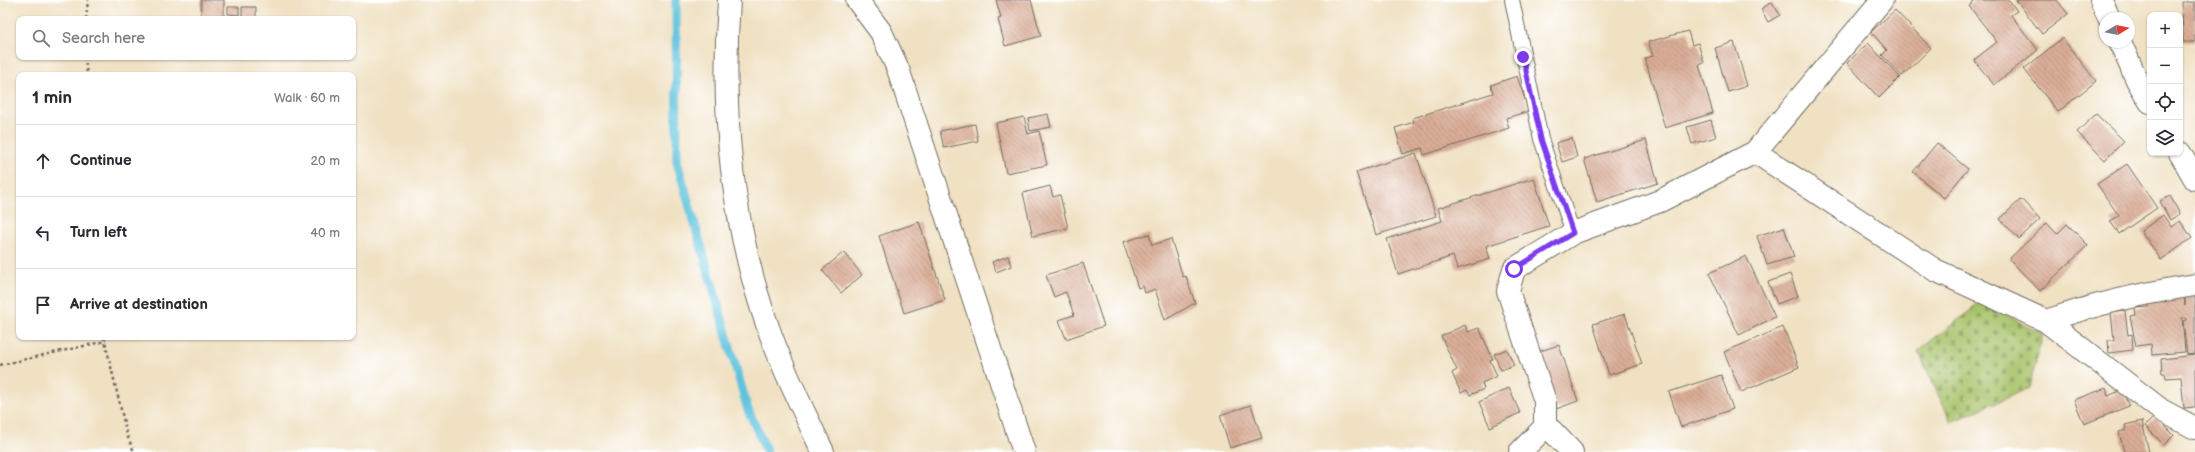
<!DOCTYPE html>
<meta charset="utf-8">
<style>
:root{--surface:#fff;--page:#f2f2f3;--text:#2b2b33;--muted:#7c7c81;--line:#e1e1e2}
body{margin:0;font-family:"Balsamiq Sans",sans-serif;background:var(--page);color:var(--text)}
.controls{position:absolute;right:12px;top:12px;display:grid;overflow:hidden;border-radius:8px;box-shadow:0 1px 3px #0004}
.controls button{width:36px;height:36px;display:grid;place-items:center;padding:0;border:0;border-bottom:1px solid var(--line);background:var(--surface);color:var(--text);font:20px sans-serif}
.compass{position:absolute;left:2099px;top:12px;width:36px;height:36px;border-radius:50%;background:var(--surface);box-shadow:0 1px 3px #0004;rotate:80deg}
.stop{position:absolute;width:12px;height:12px;margin:-9px;border:3px solid #7c3aed;border-radius:50%;background:#fff}
.stop.end{background:#7c3aed;border-color:#fff;box-shadow:0 1px 4px #0008}
.list{margin:0;padding:0;list-style:none}
h2{display:flex;justify-content:space-between;align-items:center;height:52px;margin:0;padding:0 16px;font-size:17px}
h2 small{font-size:13px;font-weight:400;color:var(--muted)}
.list li{display:grid;grid-template-columns:26px 1fr auto;gap:12px;align-items:center;box-sizing:border-box;height:72px;padding:0 16px;border-top:1px solid var(--line)}
.list b{display:block;font-size:15px;white-space:nowrap}
.list em{font-size:13px;font-style:normal;color:var(--muted)}
.icon{flex:none;width:22px;height:22px;fill:none;stroke:currentColor;stroke-width:2;stroke-linecap:round;stroke-linejoin:round}
.map{position:relative;flex:none;width:2195px;height:452px;overflow:hidden}
.search{position:absolute;background:var(--surface);box-shadow:0 1px 3px #0004;left:16px;top:16px;width:340px;height:44px;display:flex;align-items:center;gap:10px;box-sizing:border-box;padding:0 14px;border-radius:8px;color:var(--muted);font-size:15px}
.panel{position:absolute;background:var(--surface);box-shadow:0 1px 3px #0004;left:16px;top:72px;width:340px;height:268px;border-radius:8px}
.map>svg:first-child{display:block}
.cemetery{fill:url(#cemetery-stones);stroke:#69764a}
.lines{fill:none;stroke-linecap:round;stroke-linejoin:round}
.stream{stroke:#5fc3dd;stroke-width:9}
.building{fill:url(#building-back-hatch)}
.lane-casing{stroke:#706b60;stroke-width:16}
.street-casing{stroke:#706b60;stroke-width:24}
.secondary-casing{stroke:#706b60;stroke-width:24}
.path{stroke:#706b60;stroke-width:2.5;stroke-dasharray:3 3;stroke-linecap:butt}
.lane{stroke:#fff;stroke-width:14}
.street{stroke:#fff;stroke-width:22}
.secondary{stroke:#fff;stroke-width:22}
.route{stroke:#7c3aed;stroke-width:5}
</style>
<div class="map">
<svg width="2195" height="452" viewBox="0 0 2195 452">
<defs>
<pattern id="cemetery-stones" width="16" height="16" patternUnits="userSpaceOnUse"><rect width="16" height="16" fill="#a7c269"/><path d="M2 7V4a2 2 0 0 1 4 0v3zM10 15v-3a2 2 0 0 1 4 0v3z" fill="#889e57"/></pattern>
<pattern id="building-back-hatch" width="6" height="6" patternUnits="userSpaceOnUse"><rect width="6" height="6" fill="#daad96"/><path d="M-1 5l2 2M0 0l6 6M5-1l2 2" fill="none" stroke="#b18d7b"/></pattern>
</defs>
<rect width="100%" height="100%" fill="#fff"/>
<filter id="ink" filterUnits="userSpaceOnUse"><feTurbulence type="fractalNoise" baseFrequency=".025" numOctaves="2"/><feDisplacementMap in="SourceGraphic" scale="8" xChannelSelector="R" yChannelSelector="G"/><feConvolveMatrix kernelMatrix="1 2 1 2 8 2 1 2 1" color-interpolation-filters="sRGB"/></filter>
<filter id="wash" filterUnits="userSpaceOnUse"><feTurbulence type="fractalNoise" baseFrequency=".012" numOctaves="4" result="noise"/><feDisplacementMap in="SourceGraphic" scale="16" xChannelSelector="R" yChannelSelector="G"/><feGaussianBlur stdDeviation="0.9" result="paint"/><feColorMatrix in="noise" values="0 0 0 0 0 0 0 0 0 0 0 0 0 0 0 0 0 1.4 0 .05"/><feComposite in="paint" operator="in"/></filter>
<g filter="url(#wash)">
<rect width="100%" height="100%" fill="#f0e1c3"/>
<!-- cemetery -->
<path class="cemetery" d="M1981,302L2043,334L2029,388L1951,422L1918,351Z"/>
<g class="lines">
<!-- stream -->
<path class="stream" d="M676,0L677,162L748,410L767,452"/>
</g>
<g id="blocks">
<!-- building -->
<path class="building" d="M201,0H224V16H201Z
M996,0H1031L1041,36L1005,46L998,19L1001,18Z
M1972,0H2009L2017,11L2011,15L2038,50L1994,85L1974,60L1997,42L1969,6L1974,2Z
M2016,0H2057L2068,14L2042,34Z
M1772,2L1780,15L1768,22L1761,9Z
M2182,2H2195V42H2183Z
M228,7H239V15L228,14Z
M242,7H256V19H242Z
M1895,10L1931,48L1902,76L1882,55L1887,50L1871,32Z
M1688,31L1692,45L1698,43L1704,63L1699,65L1713,113L1665,128L1645,58L1653,56L1648,42Z
M2062,38L2096,81L2058,112L2024,69Z
M1734,42L1747,86L1728,92L1715,48Z
M1868,43L1900,77L1879,98L1847,63Z
M1517,76L1529,111L1506,118L1509,128L1424,155L1422,148L1403,154L1395,128L1414,122L1413,118L1493,93L1491,85Z
M1048,114L1051,127L1030,131L1028,118Z
M2096,114L2124,141L2105,160L2077,132Z
M1024,117L1028,134L1039,131L1047,165L1006,173L996,123Z
M1711,120L1716,137L1692,144L1687,127Z
M975,124L978,141L944,148L940,131Z
M1572,138L1577,157L1562,162L1556,143Z
M1646,140L1658,183L1597,202L1584,159Z
M1937,143L1968,169L1944,198L1913,172Z
M1416,153L1436,216L1376,235L1356,172Z
M2127,164L2157,208L2119,234L2110,221L2119,216L2097,184Z
M1534,178L1549,226L1486,246L1490,259L1457,269L1453,256L1398,274L1387,239L1442,221L1438,208Z
M1050,186L1053,197L1060,195L1068,228L1033,236L1023,193Z
M2170,196L2180,214L2170,220L2160,201Z
M2021,199L2040,219L2019,239L2000,219Z
M2163,215L2171,227L2180,221L2192,238L2161,260L2141,231Z
M919,222L945,300L904,313L879,236Z
M2047,223L2057,234L2067,224L2088,245L2040,291L2009,259Z
M1784,227L1794,257L1767,265L1757,236Z
M1149,234L1152,245L1171,239L1183,277L1186,276L1195,303L1165,320L1155,289L1145,293L1143,286L1138,288L1123,242Z
M844,252L862,275L841,293L822,270Z
M1008,256L1011,266L996,272L992,262Z
M1746,256L1775,317L1739,335L1709,273Z
M1083,263L1104,326L1066,339L1059,320L1074,315L1066,292L1054,297L1046,275Z
M1790,274L1798,296L1777,304L1768,282Z
M2184,292L2185,306V296L2195,295V354L2187,355L2183,321L2187,320V318H2182L2185,352L2152,355L2151,344L2136,346L2130,316L2136,315L2135,308L2149,307L2148,300Z
M2125,311L2128,335L2132,334L2133,350L2109,353L2108,340H2114L2111,313Z
M1625,314L1642,364L1609,375L1593,324Z
M1465,325L1468,332L1479,328L1493,359L1490,360L1497,376L1482,383L1484,389L1470,395L1467,390L1461,393L1452,373L1457,370L1441,336Z
M1783,327L1799,367L1741,392L1724,352Z
M1559,345L1578,401L1556,409L1537,352Z
M1507,349L1514,365L1501,370L1494,354Z
M2195,355V407L2184,408L2181,377L2166,378L2165,373H2162L2161,359Z
M1721,375L1733,409L1681,427L1669,392Z
M1509,388L1520,413L1490,427L1479,402Z
M2106,388L2108,396L2122,390L2129,406L2084,424L2074,400Z
M1251,405L1262,438L1230,448L1220,415Z
M2155,416L2174,435L2164,445L2145,426Z
M2142,421L2149,452H2124L2119,432L2126,430L2125,425Z"/>
</g>
</g>
<g filter="url(#ink)">
<use href="#blocks" fill-opacity="0" stroke="#706b60" stroke-width="1"/>
<g class="lines">
<defs>
<path id="lane" d="M1512,0L1541,139L1573,233"/>
<path id="street" d="M857,0L881,32L898,69L1024,452
M1755,152L1935,270L2046,321L2161,410L2195,428
M2046,321C2095,304 2144,293 2195,285
M1545,427L1552,431L1572,452
M1520,452L1545,427V401L1508,291L1514,269L1573,233L1660,201L1755,152L1882,0"/>
<path id="secondary" d="M729,0C721,112 731,224 769,330C784,372 804,412 823,452
M2101,0L2109,18
M2120,42L2137,80L2150,102
M2180,153L2195,179"/>
</defs>
<!-- lane casing -->
<use href="#lane" class="lane-casing"/>
<!-- street casing -->
<use href="#street" class="street-casing"/>
<!-- secondary casing -->
<use href="#secondary" class="secondary-casing"/>
<!-- path -->
<path class="path" d="M86,19L88,0
M85,57L87,75
M104,337L127,435L134,452
M0,365L106,341"/>
<!-- lane -->
<use href="#lane" class="lane"/>
<!-- street -->
<use href="#street" class="street"/>
<!-- secondary -->
<use href="#secondary" class="secondary"/>
</g>
</g>
<g class="lines" filter="url(#ink)">
<!-- route -->
<path class="route" d="M1514,269L1573,233L1541,139L1523,57"/>
</g>
</svg>
<div class="controls">
<button>+</button>
<button>−</button>
<button><svg class="icon" aria-label="locate" viewBox="0 0 24 24"><circle cx="12" cy="12" r="6"/><path d="M12 2v4M12 18v4M2 12h4M18 12h4"/></svg></button>
<button><svg class="icon" aria-label="layers" viewBox="0 0 24 24"><path d="M12 4l9 5-9 5-9-5zM3 14l9 5 9-5"/></svg></button>
</div>
<svg class="compass" viewBox="-18 -18 36 36"><path d="M0-13l5 13h-10z" fill="#e53935"/><path d="M0 13l5-13h-10z" fill="#7c7c81"/></svg>
<div class="stop" style="left:1514px;top:269px"></div>
<div class="stop end" style="left:1523px;top:57px"></div>
<div class="search"><svg class="icon" aria-label="search" viewBox="0 0 24 24"><circle cx="10" cy="10" r="6"/><path d="M15 15l6 6"/></svg>Search here</div>
<section class="panel">
<h2>1 min<small>Walk · 60 m</small></h2>
<ul class="list">
<li><svg class="icon" aria-label="ahead" viewBox="0 0 24 24"><path d="M12 20V5M6 11l6-6 6 6"/></svg><div><b>Continue</b></div><em>20 m</em></li>
<li><svg class="icon" aria-label="left" viewBox="0 0 24 24"><path d="M17 20v-9H6M10 6l-5 5 5 5"/></svg><div><b>Turn left</b></div><em>40 m</em></li>
<li><svg class="icon" aria-label="arrive" viewBox="0 0 24 24"><path d="M6 21V4h12l-3 4 3 4H6"/></svg><div><b>Arrive at destination</b></div></li>
</ul>
</section>
</div>
